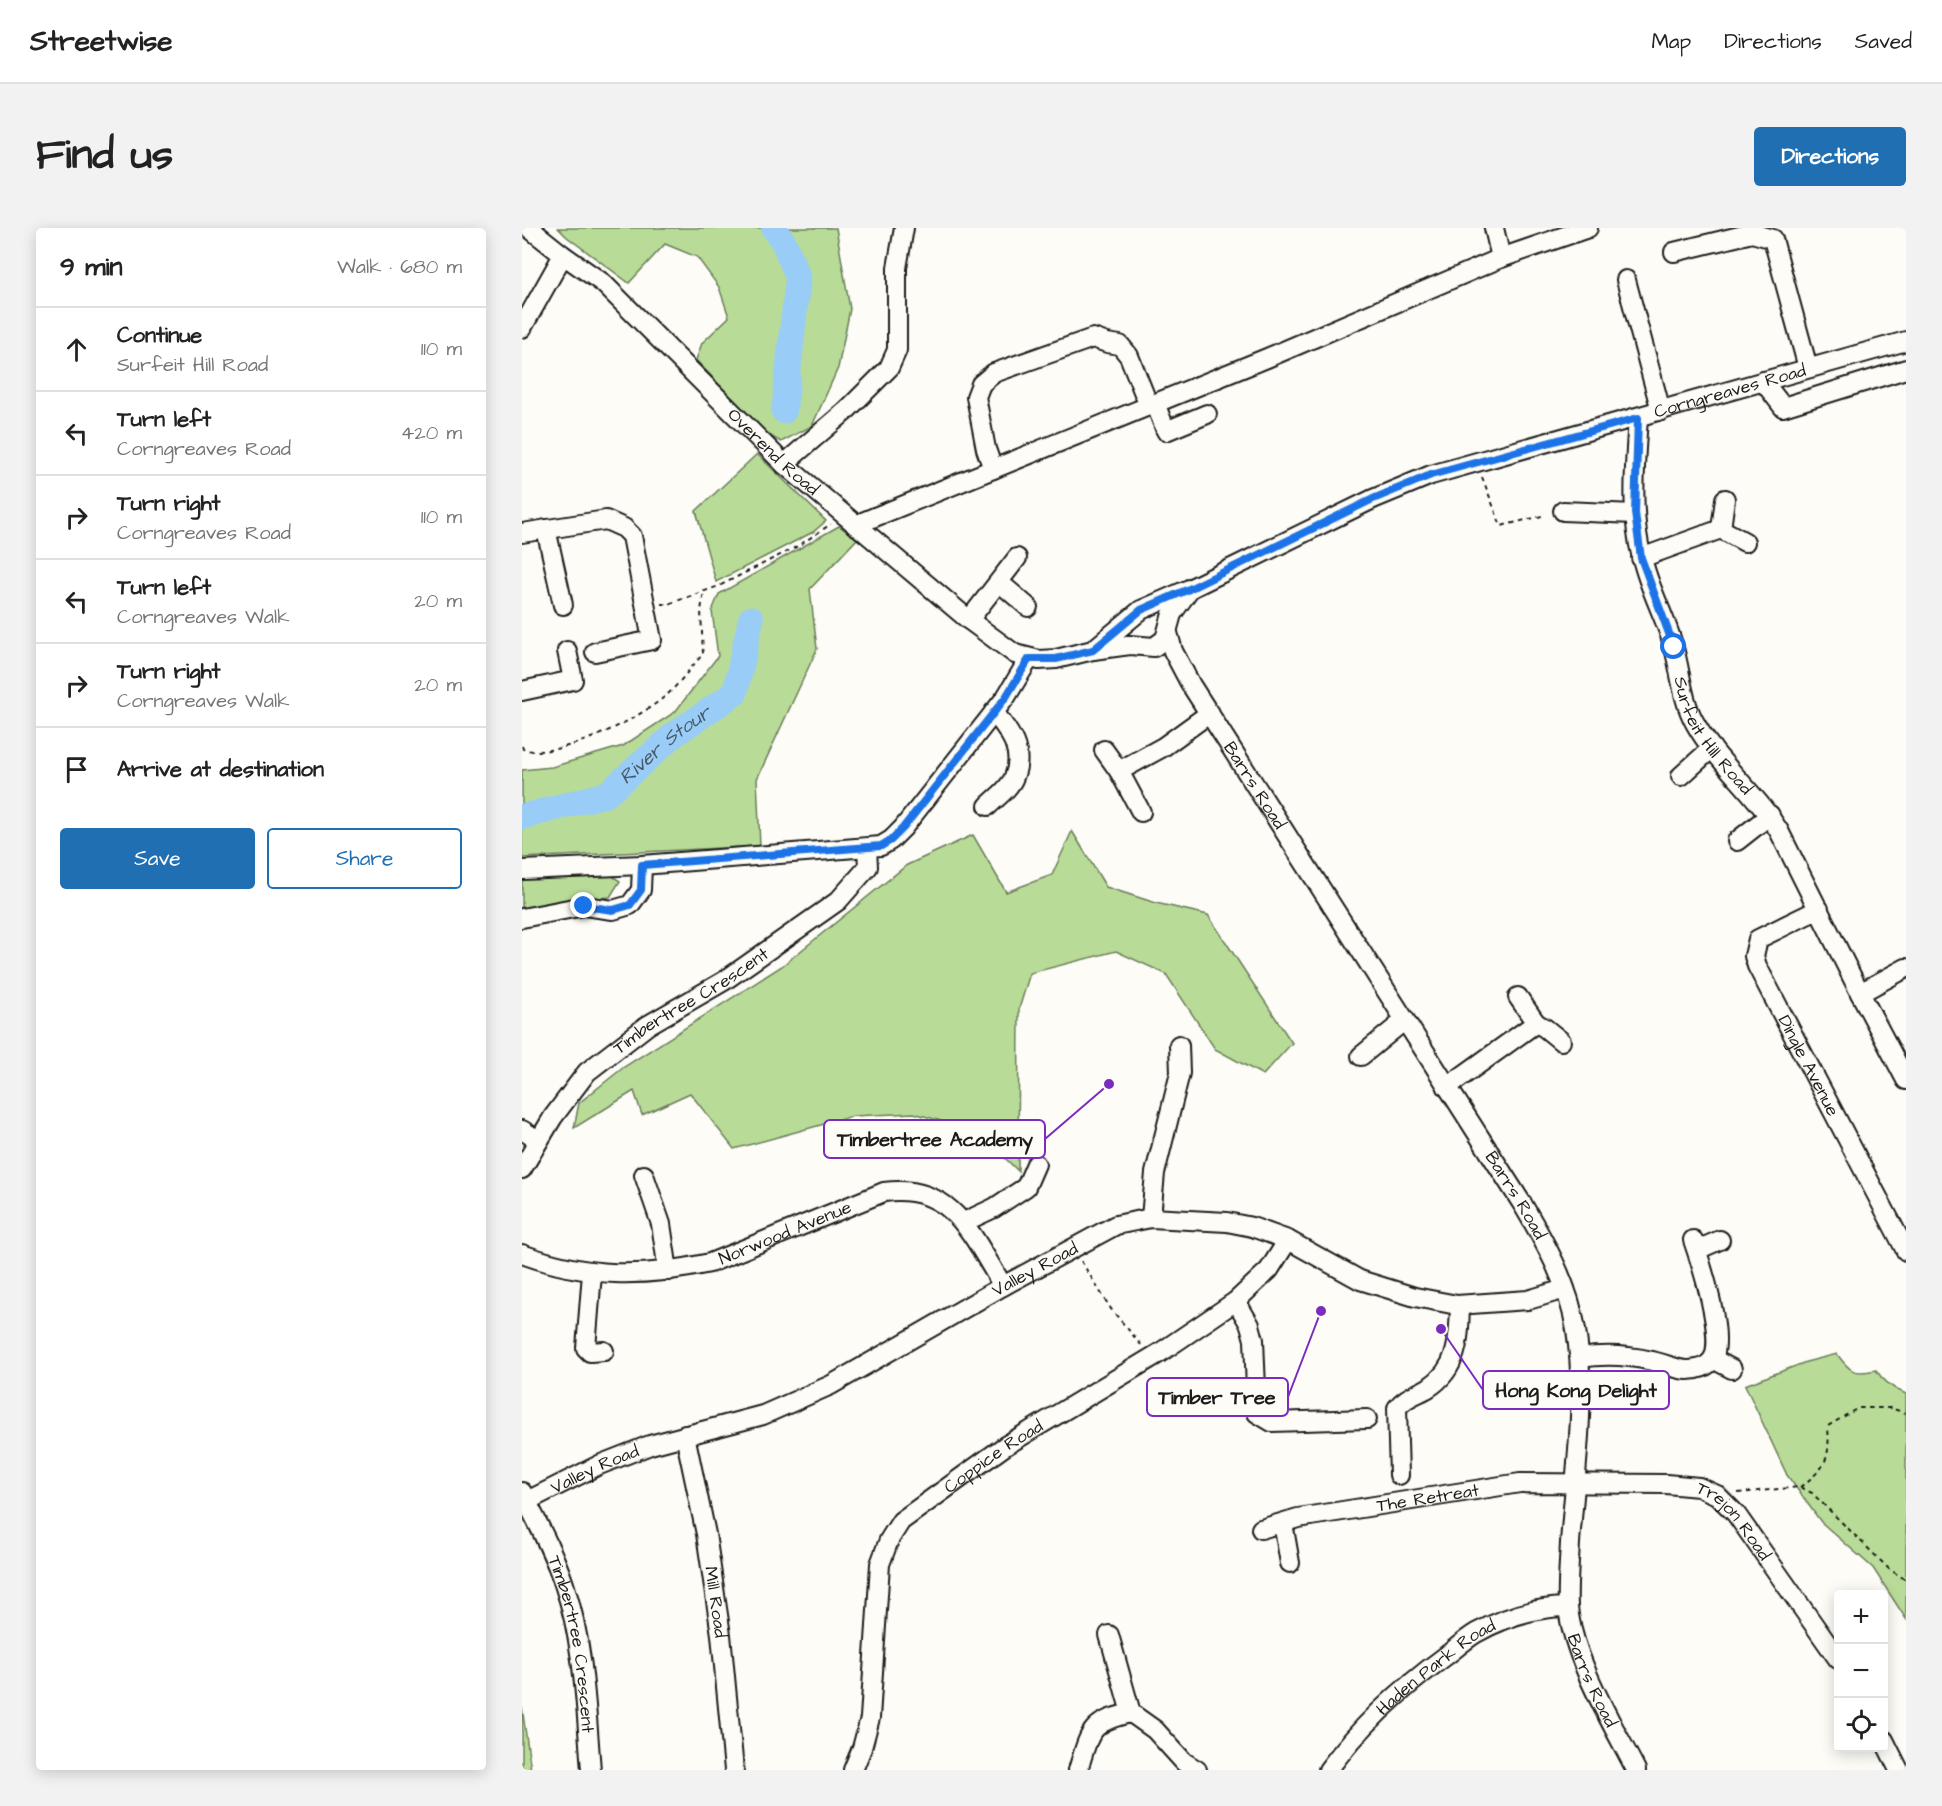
<!DOCTYPE html>
<meta charset="utf-8">
<style>
:root{--surface:#fff;--page:#f2f2f2;--text:#222;--muted:#767676;--line:#e0e0e0;--accent:#1f6fb2}
body{margin:0;font-family:"Architects Daughter",sans-serif;background:var(--page);color:var(--text)}
.controls{position:absolute;right:18px;bottom:18px;display:grid;overflow:hidden;border-radius:6px;box-shadow:0 3px 15px #0003}
.controls button{width:54px;height:54px;display:grid;place-items:center;padding:0;border:0;border-bottom:2px solid var(--line);background:var(--surface);color:var(--text);font:30px sans-serif}
.stop{position:absolute;width:18px;height:18px;margin:-14px;border:4px solid #1a73e8;border-radius:50%;background:#fff}
.stop.end{background:#1a73e8;border-color:#fff;box-shadow:0 2px 6px #0008}
.list{margin:0;padding:0;list-style:none}
h2{display:flex;justify-content:space-between;align-items:center;height:78px;margin:0;padding:0 24px;font-size:26px}
h2 small{font-size:20px;font-weight:400;color:var(--muted)}
.list li{display:grid;grid-template-columns:39px 1fr auto;gap:18px;align-items:center;box-sizing:border-box;height:84px;padding:0 24px;border-top:2px solid var(--line)}
.list b{display:block;font-size:22px;white-space:nowrap}
.list p{margin:0;font-size:20px;white-space:nowrap;color:var(--muted)}
.list em{font-size:20px;font-style:normal;color:var(--muted)}
.actions{display:flex;gap:12px;padding:18px 24px}
.actions a{flex:1;padding:14px 0;border:2px solid var(--accent);border-radius:6px;text-align:center;font-size:21px;color:var(--accent)}
.actions .main{background:var(--accent);color:#fff}
.icon{flex:none;width:33px;height:33px;fill:none;stroke:currentColor;stroke-width:2;stroke-linecap:round;stroke-linejoin:round}
.map{position:relative;flex:none;width:1384px;height:1542px;overflow:hidden;border-radius:6px}
header{display:flex;align-items:center;gap:36px;box-sizing:border-box;height:84px;padding:0 30px;background:var(--surface);border-bottom:2px solid var(--line)}
header strong{font-size:28px}
nav{display:flex;gap:33px;margin-inline-start:auto;font-size:21px}
.intro{display:flex;align-items:center;justify-content:space-between;box-sizing:border-box;height:144px;padding:0 36px}
h1{margin:0;font-size:42px}
.button{padding:15px 27px;border-radius:6px;background:var(--accent);color:#fff;font-size:21px;font-weight:700}
main{display:flex;gap:36px;padding:0 36px}
aside{flex:1;background:var(--surface);border-radius:6px;box-shadow:0 3px 15px #0003}
.map>svg:first-child{display:block}
.green{fill:#b8dc97;stroke:#6a7c5a;stroke-width:1.5}
.lines{fill:none;stroke-linecap:round;stroke-linejoin:round}
.river{stroke:#99ccf6;stroke-width:26}
.minor-casing{stroke:#1c1c1c;stroke-width:22}
.path{stroke:#1c1c1c;stroke-width:2;stroke-dasharray:4.5 4.5;stroke-linecap:butt}
.minor{stroke:#fdfcf7;stroke-width:18}
.route{stroke:#1a73e8;stroke-width:8}
.labels{text-anchor:middle;dominant-baseline:central;stroke-width:6;stroke-linejoin:round;paint-order:stroke}
.street-label{font-size:18px;fill:#1c1c1c;stroke:#fdfcf7}
.water-label{font-size:20px;font-style:italic;fill:#485a68;stroke:#fdfcf7}
.leader{fill:none;stroke:#7b2cbf;stroke-width:2}
.callout-dot{fill:#7b2cbf;stroke:#fdfcf7;stroke-width:2}
.callout{fill:#fdfcf7;stroke:#7b2cbf;stroke-width:2}
.callout-label{font-size:20px;text-anchor:middle;font-weight:bold;fill:#1c1c1c}
</style>
<header>
<strong>Streetwise</strong>
<nav><a>Map</a><a>Directions</a><a>Saved</a></nav>
</header>
<div class="intro"><h1>Find us</h1><a class="button">Directions</a></div>
<main>
<aside>
<h2>9 min<small>Walk · 680 m</small></h2>
<ul class="list">
<li><svg class="icon" aria-label="ahead" viewBox="0 0 24 24"><path d="M12 20V5M6 11l6-6 6 6"/></svg><div><b>Continue</b><p>Surfeit Hill Road</p></div><em>110 m</em></li>
<li><svg class="icon" aria-label="left" viewBox="0 0 24 24"><path d="M17 20v-9H6M10 6l-5 5 5 5"/></svg><div><b>Turn left</b><p>Corngreaves Road</p></div><em>420 m</em></li>
<li><svg class="icon" aria-label="right" viewBox="0 0 24 24"><path d="M7 20v-9h11M14 6l5 5-5 5"/></svg><div><b>Turn right</b><p>Corngreaves Road</p></div><em>110 m</em></li>
<li><svg class="icon" aria-label="left" viewBox="0 0 24 24"><path d="M17 20v-9H6M10 6l-5 5 5 5"/></svg><div><b>Turn left</b><p>Corngreaves Walk</p></div><em>20 m</em></li>
<li><svg class="icon" aria-label="right" viewBox="0 0 24 24"><path d="M7 20v-9h11M14 6l5 5-5 5"/></svg><div><b>Turn right</b><p>Corngreaves Walk</p></div><em>20 m</em></li>
<li><svg class="icon" aria-label="arrive" viewBox="0 0 24 24"><path d="M6 21V4h12l-3 4 3 4H6"/></svg><div><b>Arrive at destination</b></div></li>
</ul>
<div class="actions"><a class="main">Save</a><a>Share</a></div>
</aside>
<div class="map">
<svg width="1384" height="1542" viewBox="0 0 1384 1542">
<rect width="100%" height="100%" fill="#fdfcf7"/>
<filter id="ink" filterUnits="userSpaceOnUse"><feTurbulence type="fractalNoise" baseFrequency=".0167" numOctaves="2"/><feDisplacementMap in="SourceGraphic" scale="12" xChannelSelector="R" yChannelSelector="G"/><feConvolveMatrix kernelMatrix="1 2 1 2 8 2 1 2 1" color-interpolation-filters="sRGB"/></filter>
<g filter="url(#ink)">
<!-- green -->
<path class="green" d="M36,0H314L328,81L316,140L290,198L259,214L243,205L174,132L180,115L207,89L197,59L175,29L143,16L107,55L45,9Z
M235,226L304,293L291,304L194,354L174,283Z
M317,298L335,311L288,361L295,421L235,551L238,618L0,630V542L30,539L101,518L153,484L196,428L190,383L197,366Z
M550,603L584,659L634,675L686,687L770,815L741,847L693,821L644,746L594,723L508,745L497,781L496,943L457,904L392,885L331,888L212,921L168,865L120,887L112,863L52,900L57,875L102,839L260,738L385,637L451,607L484,664L530,647Z
M87,646L98,653L88,669L64,671L0,684V650Z
M1315,1126C1328,1144 1332,1147 1354,1142C1361,1153 1371,1161 1384,1166V1391L1351,1340L1299,1294L1265,1247L1223,1157L1284,1134Z
M0,1479L9,1542H0Z"/>
<g class="lines">
<!-- river -->
<g class="river">
<path d="M252,0L262,15L276,49L262,183"/>
<path id="s1" d="M0,589L85,566L154,505L213,465L229,391"/>
</g>
<defs>
<g id="minor">
<path id="s2" d="M7,0L41,27L81,55L262,236L447,392L493,426L517,432L534,431L571,422L608,417L632,419L643,411L650,386L667,362"/>
<path d="M972,0L979,30"/>
<path d="M1152,24L1230,5L1251,11L1286,140"/>
<path d="M1104,52L1139,183"/>
<path d="M0,100L41,27"/>
<path d="M1241,153L1261,179L1384,141"/>
<path d="M633,175L644,203L685,186"/>
<path id="s3" d="M1116,190C1113,236 1108,285 1120,330C1127,361 1144,390 1152,420C1159,445 1160,472 1173,495C1195,535 1233,563 1257,603L1338,765L1384,852"/>
<path d="M262,236L325,182L367,140L375,122V40L382,0"/>
<path d="M471,241L464,221L454,169L459,156L472,145L571,110L585,115L598,117L607,128L627,178"/>
<path d="M1203,271L1199,301L1223,314"/>
<path d="M1041,283L1113,286"/>
<path d="M333,297L745,130L979,30L1066,0"/>
<path d="M24,301L41,377"/>
<path d="M0,305L84,292L102,300L110,308L130,412L73,424"/>
<path d="M1119,330L1199,301"/>
<path d="M478,355L506,379"/>
<path d="M447,392L495,330"/>
<path id="s4" d="M646,405L651,423L669,457L1001,977C1024,1016 1047,1057 1054,1102C1065,1171 1053,1246 1048,1315C1047,1336 1045,1358 1046,1379C1051,1431 1090,1495 1114,1542"/>
<path id="s5" d="M571,422L619,382L667,361L851,271L909,247L1384,113"/>
<path d="M0,463L51,452L45,423"/>
<path d="M582,522L597,543L619,584"/>
<path d="M597,543L641,519L688,485"/>
<path d="M1159,548L1190,520"/>
<path d="M466,578C474,570 488,560 492,549C503,523 487,503 472,484"/>
<path d="M1215,613L1248,587"/>
<path d="M0,642L120,637L359,618L369,612L381,600L484,469L507,431"/>
<path id="s6" d="M1297,681L1236,711L1232,728L1235,738L1384,1023"/>
<path d="M0,690L62,678L91,682L108,677L119,662L120,637"/>
<path d="M1338,765L1384,740"/>
<path d="M1014,795L1023,800L1039,813"/>
<path d="M839,828L883,792"/>
<path d="M925,859L1014,795L996,769"/>
<path d="M0,902L16,912"/>
<path id="s7" d="M0,941L31,889L65,844L126,797L202,753L316,673L346,639L345,620"/>
<path d="M122,947L139,996L146,1043"/>
<path d="M629,990L633,945L658,845L657,817"/>
<path d="M442,994L472,980L504,959L514,936"/>
<path d="M1175,1022L1198,1012"/>
<path id="s8" d="M0,1026C66,1050 120,1050 188,1035L362,964C431,955 450,1008 481,1058"/>
<path d="M70,1045L64,1120L68,1124L82,1123"/>
<path d="M714,1073L728,1097L732,1112L735,1185L750,1194L845,1191"/>
<path d="M1058,1130C1083,1126 1105,1127 1130,1133C1142,1135 1154,1142 1166,1142C1175,1142 1185,1139 1190,1132C1204,1111 1179,1035 1171,1012"/>
<path d="M1191,1131L1210,1141"/>
<path id="s9" d="M163,1207L184,1306L199,1407L212,1542"/>
<path d="M877,1247L875,1180C883,1169 894,1167 906,1160C937,1140 937,1110 938,1077"/>
<path id="s10" d="M0,1264C15,1294 31,1323 42,1356C62,1415 64,1480 69,1542"/>
<path id="s11" d="M5,1273L77,1237L128,1217L241,1187L309,1157L481,1058L594,997L629,990L705,994L730,999L766,1012L838,1052L893,1069L935,1077L1006,1072L1043,1061"/>
<path d="M761,1295L768,1335"/>
<path id="s12" d="M739,1301L776,1290L998,1255L1144,1256L1177,1259L1195,1267L1214,1286L1316,1431"/>
<path d="M587,1407L609,1485"/>
<path d="M1362,1512L1377,1542"/>
<path id="s13" d="M331,1542L340,1520L348,1490L358,1336L367,1312L379,1293L483,1218L639,1124L714,1073L747,1042L766,1012"/>
<path d="M556,1542C568,1504 567,1494 609,1485L633,1502L662,1534L675,1542"/>
<path id="s14" d="M806,1542C839,1497 880,1460 925,1427C934,1420 944,1411 954,1405C983,1389 1014,1379 1046,1379"/>
</g>
</defs>
<!-- minor casing -->
<use href="#minor" class="minor-casing"/>
<!-- path -->
<path class="path" d="M960,249L979,298L1024,287
M139,376H146L197,358L276,318L309,296
M0,518L1,521C36,533 122,489 148,464C160,452 170,438 181,426L179,383L182,362
M559,1033L589,1081L620,1118
M1278,1259C1305,1239 1308,1231 1306,1198L1336,1180H1368L1384,1185
M1216,1265L1278,1259L1290,1265L1367,1341L1384,1352"/>
<!-- minor -->
<use href="#minor" class="minor"/>
</g>
</g>
<g class="lines" filter="url(#ink)">
<!-- route -->
<path class="route" d="M62,678L91,682L108,677L119,662L120,637L359,618L369,612L381,600L484,469L507,431H534L571,422L619,382L667,361L851,271L909,247L1116,190L1113,285L1119,330L1152,419"/>
</g>
<g class="labels">
<!-- street labels -->
<g class="street-label">
<text stroke="none"><textPath href="#s5" startOffset="693">Corngreaves Road</textPath></text>
<text stroke="none"><textPath href="#s2" startOffset="332">Overend Road</textPath></text>
<text stroke="none"><textPath href="#s3" startOffset="334">Surfeit Hill Road</textPath></text>
<text stroke="none"><textPath href="#s4" startOffset="176">Barrs Road</textPath></text>
<text stroke="none"><textPath href="#s7" startOffset="243">Timbertree Crescent</textPath></text>
<text stroke="none"><textPath href="#s6" startOffset="208">Dingle Avenue</textPath></text>
<text stroke="none"><textPath href="#s4" startOffset="662">Barrs Road</textPath></text>
<text stroke="none"><textPath href="#s8" startOffset="272">Norwood Avenue</textPath></text>
<text stroke="none"><textPath href="#s11" startOffset="561">Valley Road</textPath></text>
<text stroke="none"><textPath href="#s13" startOffset="370">Coppice Road</textPath></text>
<text stroke="none"><textPath href="#s11" startOffset="75">Valley Road</textPath></text>
<text stroke="none"><textPath href="#s12" startOffset="170">The Retreat</textPath></text>
<text stroke="none"><textPath href="#s12" startOffset="492">Trejon Road</textPath></text>
<text stroke="none"><textPath href="#s9" startOffset="170">Mill Road</textPath></text>
<text stroke="none"><textPath href="#s10" startOffset="162">Timbertree Crescent</textPath></text>
<text stroke="none"><textPath href="#s14" startOffset="150">Haden Park Road</textPath></text>
<text stroke="none"><textPath href="#s4" startOffset="1166">Barrs Road</textPath></text>
</g>
<!-- water labels -->
<g class="water-label">
<text stroke="none"><textPath href="#s1" startOffset="164">River Stour</textPath></text>
</g>
</g>
<!-- callouts -->
<path class="leader" d="M587 856L523 911M919 1101L961 1162M799 1083L766 1169"/>
<g class="callout-dot">
<circle cx="587" cy="856" r="6"/>
<circle cx="919" cy="1101" r="6"/>
<circle cx="799" cy="1083" r="6"/>
</g>
<g class="callout">
<rect x="302" y="892" width="221" height="38" rx="6"/>
<rect x="961" y="1143" width="186" height="38" rx="6"/>
<rect x="625" y="1150" width="141" height="38" rx="6"/>
</g>
<g class="callout-label">
<text x="413" y="918">Timbertree Academy</text>
<text x="1054" y="1169">Hong Kong Delight</text>
<text x="695" y="1176">Timber Tree</text>
</g>
</svg>
<div class="controls">
<button>+</button>
<button>−</button>
<button><svg class="icon" aria-label="locate" viewBox="0 0 24 24"><circle cx="12" cy="12" r="6"/><path d="M12 2v4M12 18v4M2 12h4M18 12h4"/></svg></button>
</div>
<div class="stop" style="left:1152px;top:419px"></div>
<div class="stop end" style="left:62px;top:678px"></div>
</div>
</main>
